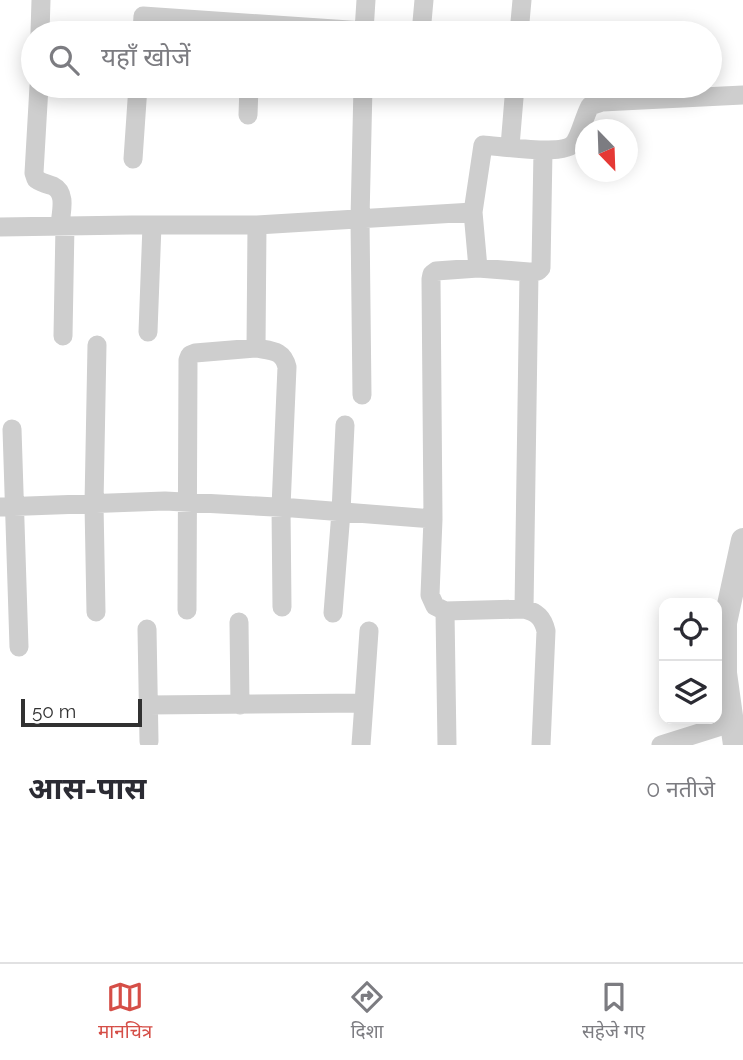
<!DOCTYPE html>
<html lang="hi">
<meta charset="utf-8">
<style>
:root{--surface:#fff;--page:#f7f7f7;--text:#2b2b33;--muted:#7c7c81;--line:#e1e1e2;--accent:#d54e47}
body{margin:0;font-family:Raleway,"Noto Sans Devanagari",sans-serif;background:var(--page);color:var(--text)}
.controls{position:absolute;right:21px;bottom:21px;display:grid;overflow:hidden;border-radius:14px;box-shadow:0 4px 18px #0003}
.controls button{width:63px;height:63px;display:grid;place-items:center;padding:0;border:0;border-bottom:2px solid var(--line);background:var(--surface);color:var(--text);font:35px sans-serif}
.compass{position:absolute;left:575px;top:119px;width:63px;height:63px;border-radius:50%;background:var(--surface);box-shadow:0 4px 18px #0003;rotate:157deg}
.scale{position:absolute;left:21px;bottom:18px;width:121px;box-sizing:border-box;padding-left:7px;border:4px solid #313131;border-top:0;font-size:19px;line-height:24px;white-space:nowrap;color:#313131;-webkit-text-stroke:5px #fff;paint-order:stroke}
.list{margin:0;padding:0;list-style:none}
h2{display:flex;justify-content:space-between;align-items:center;height:91px;margin:0;padding:0 28px;font-size:30px}
h2 small{font-size:23px;font-weight:400;color:var(--muted)}
.icon{flex:none;width:38px;height:38px;fill:none;stroke:currentColor;stroke-width:2;stroke-linecap:round;stroke-linejoin:round}
.map{position:relative;flex:none;width:743px;height:745px;overflow:hidden}
.search{position:absolute;background:var(--surface);box-shadow:0 4px 18px #0003;left:21px;right:21px;top:21px;height:77px;display:flex;align-items:center;gap:18px;box-sizing:border-box;padding:0 24px;border-radius:38px;color:var(--muted);font-size:26px}
.sheet{height:217px;background:var(--surface)}
nav{display:flex;justify-content:space-around;align-items:center;box-sizing:border-box;height:98px;border-top:2px solid var(--line);background:var(--surface);font-size:19px;color:var(--muted)}
nav a{display:grid;justify-items:center;gap:4px}
nav .on{color:var(--accent)}
.map>svg:first-child{display:block}
.lines{fill:none;stroke-linecap:round;stroke-linejoin:round}
.minor{stroke:#cecece;stroke-width:19}
.tertiary{stroke:#cecece;stroke-width:24}
</style>
<div class="map">
<svg width="743" height="745" viewBox="0 0 743 745">
<rect width="100%" height="100%" fill="#fff"/>
<g class="lines">
<!-- minor -->
<path class="minor" d="M366,0L364,31L381,33
M40,33L41,0
M142,33L143,16L364,31V33
M421,33L424,0
M519,33L522,0
M39,86L34,173L36,179C42,183 47,184 53,186C67,193 61,212 60,225
M248,115L249,86
M510,146L515,86
M133,159L138,86
M473,212L478,268L529,272L524,609
M0,227L131,225H257L473,212L483,145C501,146 566,157 575,142C581,133 584,117 590,106L602,102L743,95
M529,272L538,271L541,268L543,150
M148,332L152,225
M63,336L65,225
M256,348C272,351 283,350 287,367L281,507L282,607
M362,395L360,219L363,86
M12,429L19,647
M0,507L165,501L293,508L433,519L430,595L435,606L445,611L524,609C537,612 543,618 546,631L541,745
M433,519L431,279L432,274L436,271L478,268
M187,610L188,360L190,355L195,353L256,348L257,225
M445,611L447,745
M96,612L94,504L97,345
M333,613L341,512L345,425
M239,622L240,705
M147,629L149,741
M364,703L369,631
M148,705L364,703L361,745
M661,745L731,723"/>
<!-- tertiary -->
<path class="tertiary" d="M735,745L725,673V623L743,540"/>
</g>
</svg>
<div class="controls">
<button><svg class="icon" aria-label="locate" viewBox="0 0 24 24"><circle cx="12" cy="12" r="6"/><path d="M12 2v4M12 18v4M2 12h4M18 12h4"/></svg></button>
<button><svg class="icon" aria-label="layers" viewBox="0 0 24 24"><path d="M12 4l9 5-9 5-9-5zM3 14l9 5 9-5"/></svg></button>
</div>
<svg class="compass" viewBox="-18 -18 36 36"><path d="M0-13l5 13h-10z" fill="#e53935"/><path d="M0 13l5-13h-10z" fill="#7c7c81"/></svg>
<div class="scale">50 m</div>
<div class="search"><svg class="icon" aria-label="search" viewBox="0 0 24 24"><circle cx="10" cy="10" r="6"/><path d="M15 15l6 6"/></svg>यहाँ खोजें</div>
</div>
<section class="sheet">
<h2>आस-पास<small>0 नतीजे</small></h2>
<ul class="list">
</ul>
</section>
<nav>
<a class="on"><svg class="icon" aria-label="map" viewBox="0 0 24 24"><path d="M3 6l6-2 6 2 6-2v14l-6 2-6-2-6 2zM9 4v14M15 6v14"/></svg>मानचित्र</a>
<a><svg class="icon" aria-label="directions" viewBox="0 0 24 24"><path d="M12 3l9 9-9 9-9-9zM9 14v-3h6M13 9l2 2-2 2"/></svg>दिशा</a>
<a><svg class="icon" aria-label="saved" viewBox="0 0 24 24"><path d="M7 4h10v16l-5-4-5 4z"/></svg>सहेजे गए</a>
</nav>
